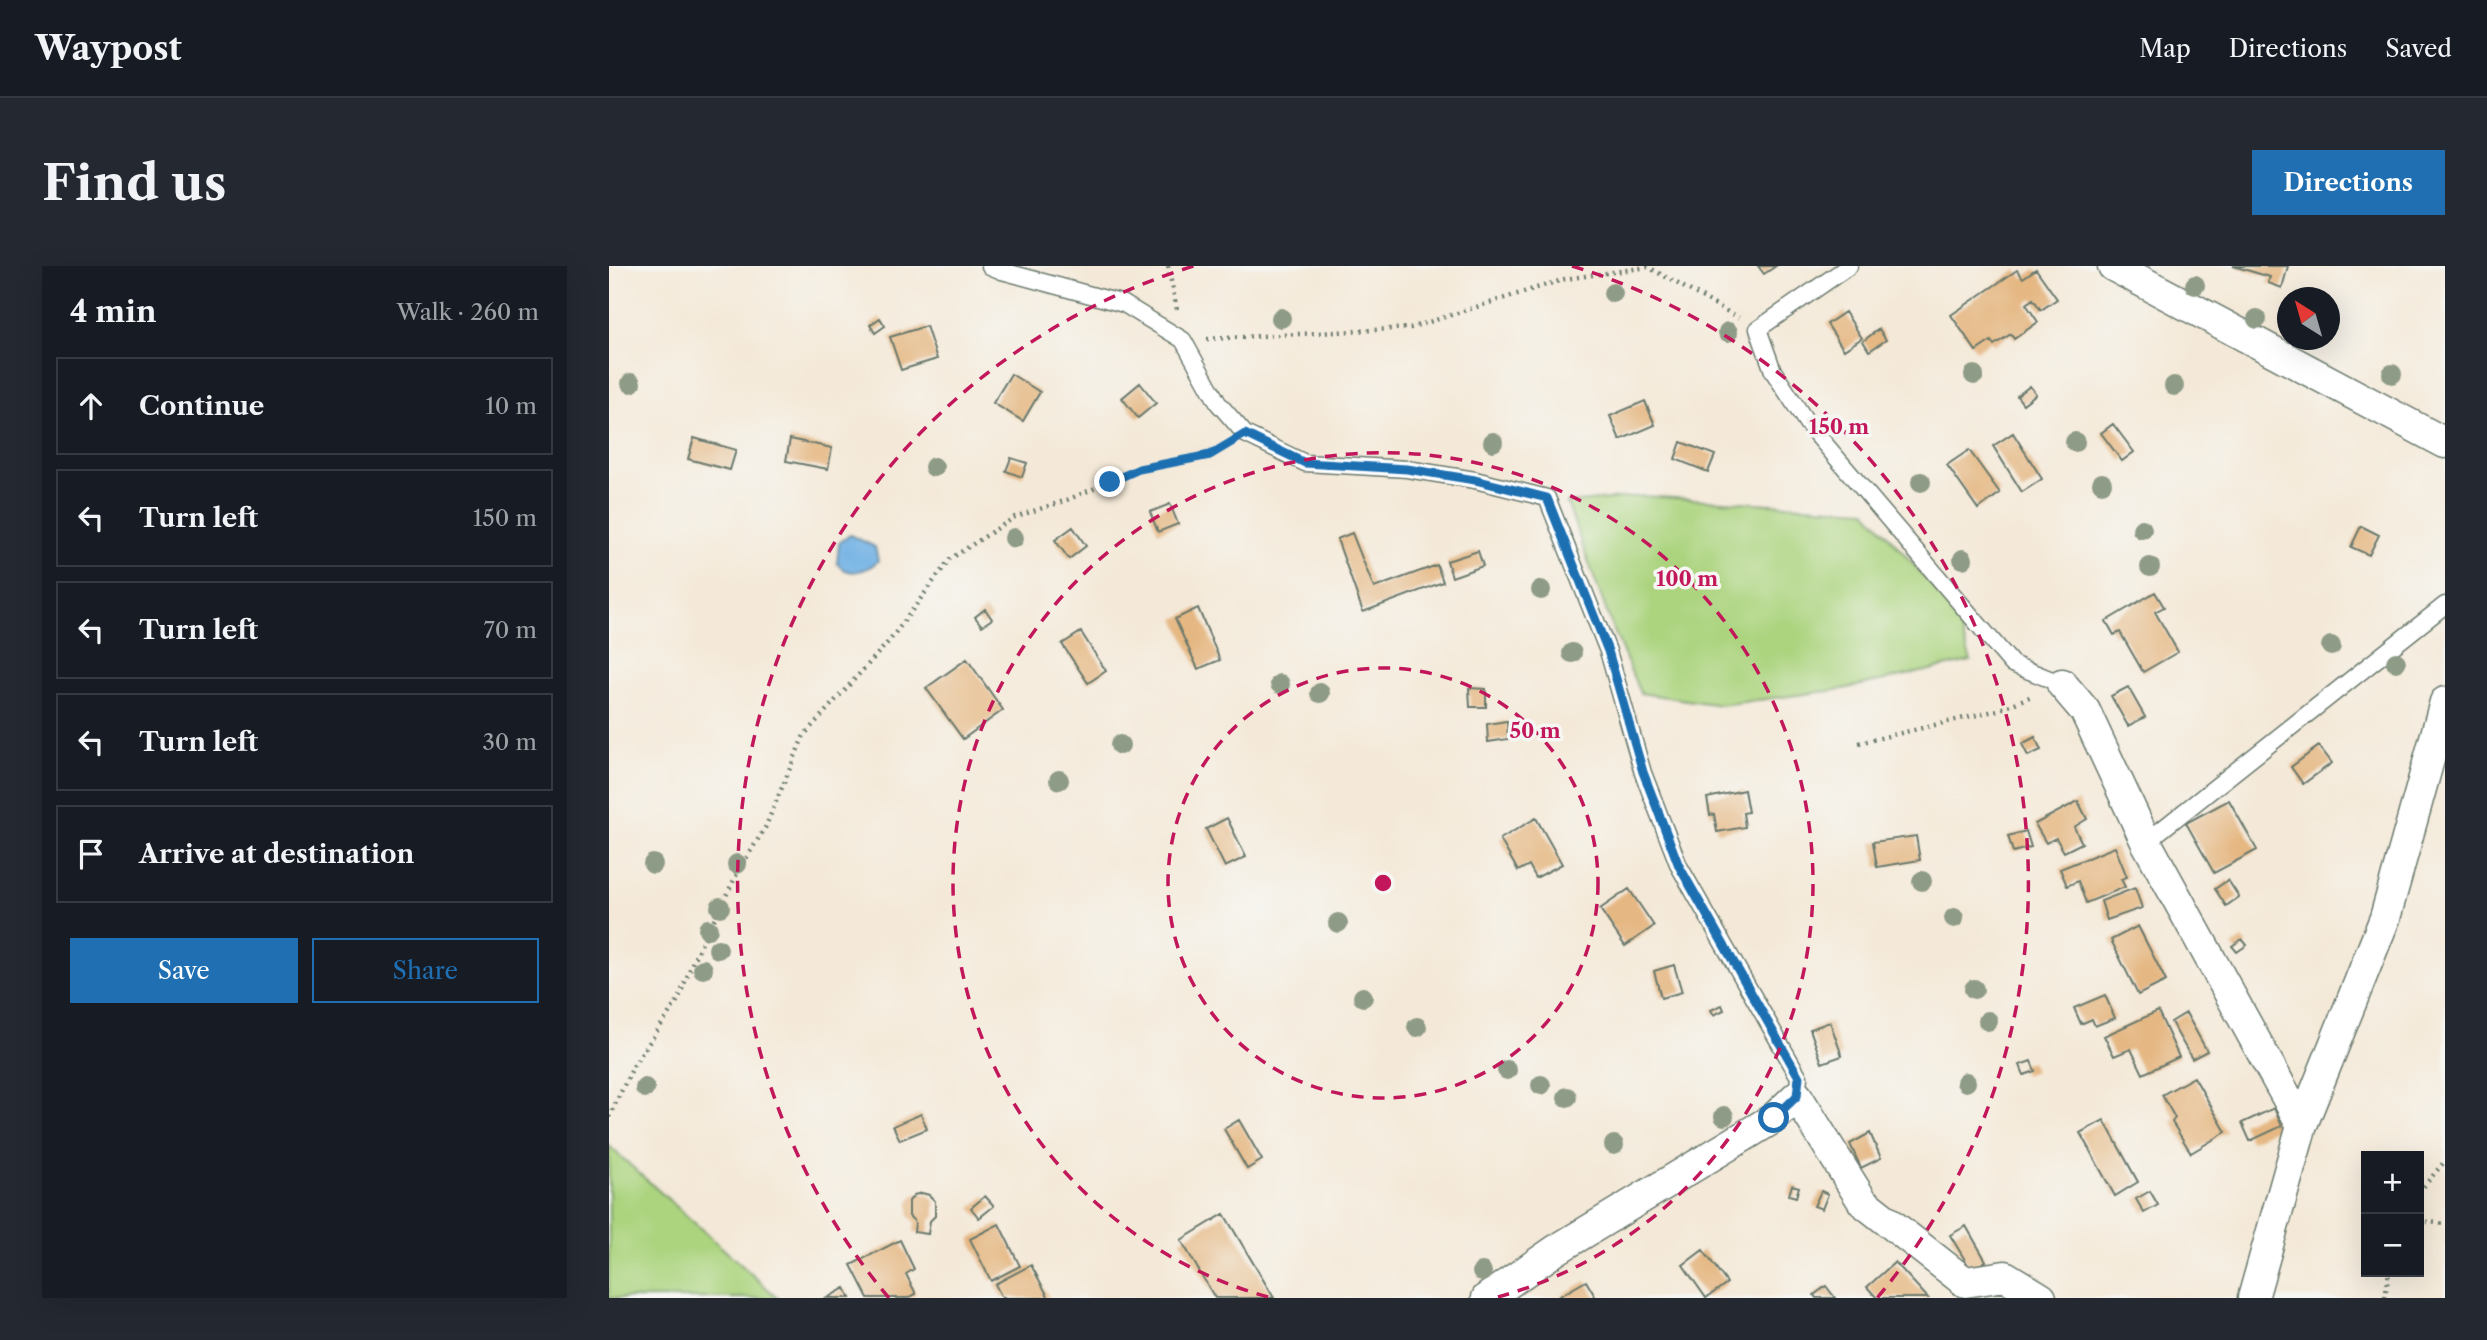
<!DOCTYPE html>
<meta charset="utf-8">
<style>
:root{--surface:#171b24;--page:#242831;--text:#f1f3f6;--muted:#9ea1a6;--line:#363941;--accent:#1f6fb2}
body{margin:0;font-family:"Libre Caslon Text",serif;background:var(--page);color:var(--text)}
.controls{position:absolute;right:21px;bottom:21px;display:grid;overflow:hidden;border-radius:0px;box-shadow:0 7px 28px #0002}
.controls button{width:63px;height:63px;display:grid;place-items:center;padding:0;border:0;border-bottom:2px solid var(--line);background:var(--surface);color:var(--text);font:35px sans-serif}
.compass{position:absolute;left:1668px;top:21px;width:63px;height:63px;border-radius:50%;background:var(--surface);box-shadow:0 7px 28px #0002;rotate:323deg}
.stop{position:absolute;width:21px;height:21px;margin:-16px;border:5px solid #1f6fb2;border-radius:50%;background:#fff}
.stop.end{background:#1f6fb2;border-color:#fff;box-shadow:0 2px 7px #0008}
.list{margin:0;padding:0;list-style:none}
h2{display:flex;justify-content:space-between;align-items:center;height:91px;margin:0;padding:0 28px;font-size:30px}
h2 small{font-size:23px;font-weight:400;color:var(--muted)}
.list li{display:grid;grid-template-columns:46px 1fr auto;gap:21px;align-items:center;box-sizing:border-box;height:98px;margin:0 14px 14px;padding:0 14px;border:2px solid var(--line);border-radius:0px}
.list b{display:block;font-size:26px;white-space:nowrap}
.list em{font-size:23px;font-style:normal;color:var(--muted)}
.actions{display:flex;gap:14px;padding:21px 28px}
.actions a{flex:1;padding:16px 0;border:2px solid var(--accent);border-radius:0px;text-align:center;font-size:24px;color:var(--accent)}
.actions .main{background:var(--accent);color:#fff}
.icon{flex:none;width:38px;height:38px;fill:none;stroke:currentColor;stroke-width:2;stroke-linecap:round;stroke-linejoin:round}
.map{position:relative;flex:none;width:1836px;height:1032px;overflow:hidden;border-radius:0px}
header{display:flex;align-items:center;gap:42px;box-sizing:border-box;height:98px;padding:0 35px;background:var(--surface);border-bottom:2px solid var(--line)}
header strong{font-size:33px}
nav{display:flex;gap:38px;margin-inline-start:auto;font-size:24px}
.intro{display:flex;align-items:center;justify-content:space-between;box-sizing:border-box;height:168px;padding:0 42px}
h1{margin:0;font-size:49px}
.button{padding:18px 32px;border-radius:0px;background:var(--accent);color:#fff;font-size:24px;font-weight:700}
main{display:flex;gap:42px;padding:0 42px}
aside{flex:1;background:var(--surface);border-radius:0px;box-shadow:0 7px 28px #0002}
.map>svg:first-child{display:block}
.green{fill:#acd47f;stroke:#66885a;stroke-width:2}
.water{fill:#71b1e4;stroke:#48778c;stroke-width:2}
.building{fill:#e5b782}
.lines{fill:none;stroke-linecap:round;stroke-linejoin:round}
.lane-casing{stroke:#6a796d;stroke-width:19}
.street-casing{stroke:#6a796d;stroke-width:33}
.path{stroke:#6a796d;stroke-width:4.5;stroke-dasharray:2 5;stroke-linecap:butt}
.lane{stroke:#fff;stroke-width:16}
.street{stroke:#fff;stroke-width:30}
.tree{fill:#8e9b86}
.route{stroke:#1f6fb2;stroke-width:9}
.ring{fill:none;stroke:#c2185b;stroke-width:3.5;stroke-dasharray:12 9}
.centre{fill:#c2185b;stroke:#f6f6f2;stroke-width:3.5}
.ring-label{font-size:21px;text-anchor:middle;font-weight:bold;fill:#c2185b;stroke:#f6f6f2;stroke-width:7;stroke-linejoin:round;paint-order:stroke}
</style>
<header>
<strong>Waypost</strong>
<nav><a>Map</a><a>Directions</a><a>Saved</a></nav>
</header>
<div class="intro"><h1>Find us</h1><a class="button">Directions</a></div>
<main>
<aside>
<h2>4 min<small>Walk · 260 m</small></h2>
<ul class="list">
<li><svg class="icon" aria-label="ahead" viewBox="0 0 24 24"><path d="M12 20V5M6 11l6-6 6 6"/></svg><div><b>Continue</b></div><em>10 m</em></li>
<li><svg class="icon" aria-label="left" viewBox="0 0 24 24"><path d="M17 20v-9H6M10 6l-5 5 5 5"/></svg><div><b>Turn left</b></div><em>150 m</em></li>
<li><svg class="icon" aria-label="left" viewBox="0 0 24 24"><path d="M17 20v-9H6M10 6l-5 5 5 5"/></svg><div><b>Turn left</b></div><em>70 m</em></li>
<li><svg class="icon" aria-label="left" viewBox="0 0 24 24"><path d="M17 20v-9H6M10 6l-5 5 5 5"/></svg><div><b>Turn left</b></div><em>30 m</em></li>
<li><svg class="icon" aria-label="arrive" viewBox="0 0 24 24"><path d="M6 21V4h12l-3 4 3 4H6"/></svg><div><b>Arrive at destination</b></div></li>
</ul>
<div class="actions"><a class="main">Save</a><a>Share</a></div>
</aside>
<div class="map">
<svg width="1836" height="1032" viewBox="0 0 1836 1032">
<rect width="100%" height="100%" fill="#f6f6f2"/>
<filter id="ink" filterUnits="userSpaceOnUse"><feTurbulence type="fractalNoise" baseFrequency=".0143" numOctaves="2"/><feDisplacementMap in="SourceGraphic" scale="14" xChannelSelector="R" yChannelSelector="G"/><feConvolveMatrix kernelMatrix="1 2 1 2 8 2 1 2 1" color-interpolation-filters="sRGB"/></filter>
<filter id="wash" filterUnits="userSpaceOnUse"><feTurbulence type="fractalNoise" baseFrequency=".00686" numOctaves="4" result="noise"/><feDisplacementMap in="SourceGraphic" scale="28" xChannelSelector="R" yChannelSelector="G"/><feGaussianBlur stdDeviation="1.57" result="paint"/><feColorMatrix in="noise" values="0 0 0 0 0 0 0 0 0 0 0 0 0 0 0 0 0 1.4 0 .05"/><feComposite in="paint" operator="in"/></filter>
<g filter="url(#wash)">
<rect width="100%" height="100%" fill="#f4e9d8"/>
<!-- green -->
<path class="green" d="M1034,230L1257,244L1346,346L1362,395L1234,423L1111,439L1031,427L1001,355L958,237Z
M0,880L169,1032H0Z"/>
<!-- water -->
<path class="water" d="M241,269L266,281L269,295C258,305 238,312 228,297L230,277Z"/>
<g id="blocks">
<!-- building -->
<path class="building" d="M1149,0H1167L1155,8Z
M1624,0H1679L1673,22L1659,17L1661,11Z
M1427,3L1448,33L1432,44L1424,33L1417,38L1429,56L1405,73L1402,68L1385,79L1382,75L1367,85L1342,49L1408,4L1414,12Z
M1236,46L1253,72L1235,84L1218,58Z
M271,52L276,60L266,67L261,59Z
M317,60L328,93L292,104L281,71Z
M1270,63L1277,74L1260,85L1254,75Z
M402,108L431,126L414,155L384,137Z
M531,117L547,137L529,152L513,132Z
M1421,120L1427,128L1414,138L1408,130Z
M1036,135L1046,159L1011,174L1001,150Z
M1504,158L1525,186L1513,195L1492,167Z
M1404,167L1433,213L1413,226L1384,180Z
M85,172L127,184L121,204L79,193Z
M181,173L223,182L219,203L177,195Z
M1072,176L1106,189L1099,206L1066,193Z
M1360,184L1391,227L1369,243L1338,199Z
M402,192L418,197L413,211L397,205Z
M561,238L569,258L549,266L541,246Z
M1752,260L1770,269L1760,289L1742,281Z
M464,261L477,280L460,293L446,274Z
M743,267L765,322L828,299L834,316L754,346L728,273Z
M869,285L874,300L843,311L838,295Z
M1546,326L1555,341L1546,346L1569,386L1534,406L1511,366L1505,369L1497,355Z
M589,342L611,394L589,403L566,353Z
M376,343L383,353L373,360L366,351Z
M472,366L497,405L479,417L453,378Z
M358,393L394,444L354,473L317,422Z
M1519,421L1536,451L1519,460L1502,430Z
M860,422L877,423V441H861Z
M898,455L899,473L879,476L878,458Z
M1426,471L1432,484L1419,490L1413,478Z
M1710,480L1723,497L1694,518L1682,501Z
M1135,524L1139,546L1134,547L1136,561L1108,566L1105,548L1101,549L1098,532Z
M1620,534L1648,584L1605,607L1577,557Z
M1469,535L1478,553L1465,561L1473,577L1455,586L1447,572L1437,577L1426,558Z
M618,552L637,591L616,601L597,563Z
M927,552L953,598L927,612L920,599L909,605L891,573Z
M1417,565L1422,581L1404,586L1399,570Z
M1307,570L1311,594L1268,601L1264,576Z
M1506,581L1518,611L1512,613L1516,621L1477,637L1469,615L1458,620L1451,603Z
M1619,614L1630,631L1617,640L1606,623Z
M1526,622L1533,642L1498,654L1492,635Z
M1020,623L1045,660L1016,680L991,643Z
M1529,660L1557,715L1529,729L1502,674Z
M1633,673L1638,679L1628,686L1623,680Z
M1065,699L1073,726L1052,732L1045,705Z
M1496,729L1506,752L1486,760L1483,753L1472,758L1465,742Z
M1113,739L1115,744L1105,749L1102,744Z
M1549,745L1570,791L1534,808L1522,783L1505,790L1495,770Z
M1577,747L1598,785L1583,793L1562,756Z
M1221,756L1233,790L1213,797L1201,763Z
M1422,795L1426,805L1415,809L1411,799Z
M1585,811L1617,866L1582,887L1563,856L1566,852L1553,829Z
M1665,842L1673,860L1641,875L1633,857Z
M312,848L318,863L291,874L284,860Z
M630,854L653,894L638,903L615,863Z
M1495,854L1529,916L1506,930L1471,867Z
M1261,867L1272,892L1252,902L1241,878Z
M1183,919L1190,921L1187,931L1180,929Z
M1212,925L1219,928L1213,943L1205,940Z
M1541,925L1549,939L1535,947L1527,933Z
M313,927L320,929L326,935V950L321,955L319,968L305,966L306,956L300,950V935L305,929Z
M376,930L385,940L370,952L362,942Z
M615,948L665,1032H606L572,974Z
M390,958L411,1000L382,1015L361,973Z
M1357,960L1377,995L1362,1004L1341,969Z
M291,974L305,1003L297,1008L307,1028L299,1032H259L242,999Z
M1094,984L1118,1017L1097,1032L1074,999Z
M1286,996L1319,1032H1268L1258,1021Z
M422,999L440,1032H393L386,1018Z
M977,1015L987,1032H952L951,1030Z
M1217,1020L1226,1032H1207L1205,1029Z
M236,1022L241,1032H218Z"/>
</g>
</g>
<g filter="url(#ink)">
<use href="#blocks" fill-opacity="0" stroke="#6a796d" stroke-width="2"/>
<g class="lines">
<defs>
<path id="lane" d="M381,0L393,5L515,38L574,74L609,137L636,168L696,197L798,203L866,214L938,232L999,385L1034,507L1070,600L1190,811L1188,830
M1240,0L1149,63L1164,105L1198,157L1334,317L1403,398L1453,418
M1537,576L1836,339"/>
<path id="street" d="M1504,0L1836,177
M1453,418L1476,445L1537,576L1693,859
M878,1032L947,984L1165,852L1188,830L1254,936L1356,1016L1396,1010L1432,1032
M1644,1032L1693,859L1776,652L1836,436"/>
</defs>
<!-- lane casing -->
<use href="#lane" class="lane-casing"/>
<!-- street casing -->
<use href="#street" class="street-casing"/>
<!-- path -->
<path class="path" d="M559,0L568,44
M598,73L801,62L956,13L1039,1L1130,52
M1250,477L1389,444L1423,430
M0,851L25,799L69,734L84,695L130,604L156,562L195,469L281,374L341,293L406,251L458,234L530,203L601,189L618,179
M1810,926L1836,895
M1810,955L1836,958
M1776,1032L1780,1006"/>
<!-- lane -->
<use href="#lane" class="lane"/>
<!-- street -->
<use href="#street" class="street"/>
</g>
<!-- trees -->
<g class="tree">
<circle cx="1586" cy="19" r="10"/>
<circle cx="1004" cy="27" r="10"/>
<circle cx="672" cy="52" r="10"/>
<circle cx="1648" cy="53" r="10"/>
<circle cx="1119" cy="66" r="10"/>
<circle cx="1783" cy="108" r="10"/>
<circle cx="1365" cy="109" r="10"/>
<circle cx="22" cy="117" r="10"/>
<circle cx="1565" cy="120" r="10"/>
<circle cx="884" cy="176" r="10"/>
<circle cx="1466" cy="176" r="10"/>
<circle cx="325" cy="201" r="10"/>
<circle cx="1312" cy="216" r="10"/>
<circle cx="1493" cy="217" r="10"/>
<circle cx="1533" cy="263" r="10"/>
<circle cx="405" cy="272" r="10"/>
<circle cx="1354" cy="293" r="10"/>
<circle cx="1541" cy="301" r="10"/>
<circle cx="932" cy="324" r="10"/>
<circle cx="1722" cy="380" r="10"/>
<circle cx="963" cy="387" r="10"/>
<circle cx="1787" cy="396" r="10"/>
<circle cx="671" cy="418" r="10"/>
<circle cx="711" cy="427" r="10"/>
<circle cx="511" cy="479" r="10"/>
<circle cx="450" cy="514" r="10"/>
<circle cx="44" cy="598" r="10"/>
<circle cx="128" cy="598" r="10"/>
<circle cx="1313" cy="615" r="10"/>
<circle cx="111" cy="641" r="10"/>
<circle cx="1345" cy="652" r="10"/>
<circle cx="729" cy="657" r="10"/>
<circle cx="99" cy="663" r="10"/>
<circle cx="109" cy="683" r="10"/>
<circle cx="94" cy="703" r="10"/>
<circle cx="1365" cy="723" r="10"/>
<circle cx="754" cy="731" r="10"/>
<circle cx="1379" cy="755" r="10"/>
<circle cx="808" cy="761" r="10"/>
<circle cx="898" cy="804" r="10"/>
<circle cx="1357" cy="816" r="10"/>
<circle cx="932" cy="819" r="10"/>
<circle cx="36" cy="822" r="10"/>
<circle cx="958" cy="831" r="10"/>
<circle cx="1115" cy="850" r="10"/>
<circle cx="1005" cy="879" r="10"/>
<circle cx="873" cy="1006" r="10"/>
</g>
</g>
<g class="lines" filter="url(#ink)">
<!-- route -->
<path class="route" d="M501,216L530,203L601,189L636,168L696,197L798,203L866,214L938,232L999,385L1034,506L1070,600L1190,811L1188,830L1165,852"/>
</g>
<!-- distance rings -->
<g class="ring">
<circle cx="774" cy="617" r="215"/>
<path d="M659 1031A430 430 0 1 1 889 1031"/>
<path d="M280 1032A645 645 0 0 1 585 0M963 0A645 645 0 0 1 1268 1032"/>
</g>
<circle cx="774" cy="617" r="10" class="centre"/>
<g class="ring-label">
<text x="1230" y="168">150 m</text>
<text x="1078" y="320">100 m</text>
<text x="926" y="472">50 m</text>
</g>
</svg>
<div class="controls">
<button>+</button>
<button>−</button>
</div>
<svg class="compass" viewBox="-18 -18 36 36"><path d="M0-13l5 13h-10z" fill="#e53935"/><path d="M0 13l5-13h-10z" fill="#9ea1a6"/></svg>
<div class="stop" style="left:1165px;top:852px"></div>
<div class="stop end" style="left:501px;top:216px"></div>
</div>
</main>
